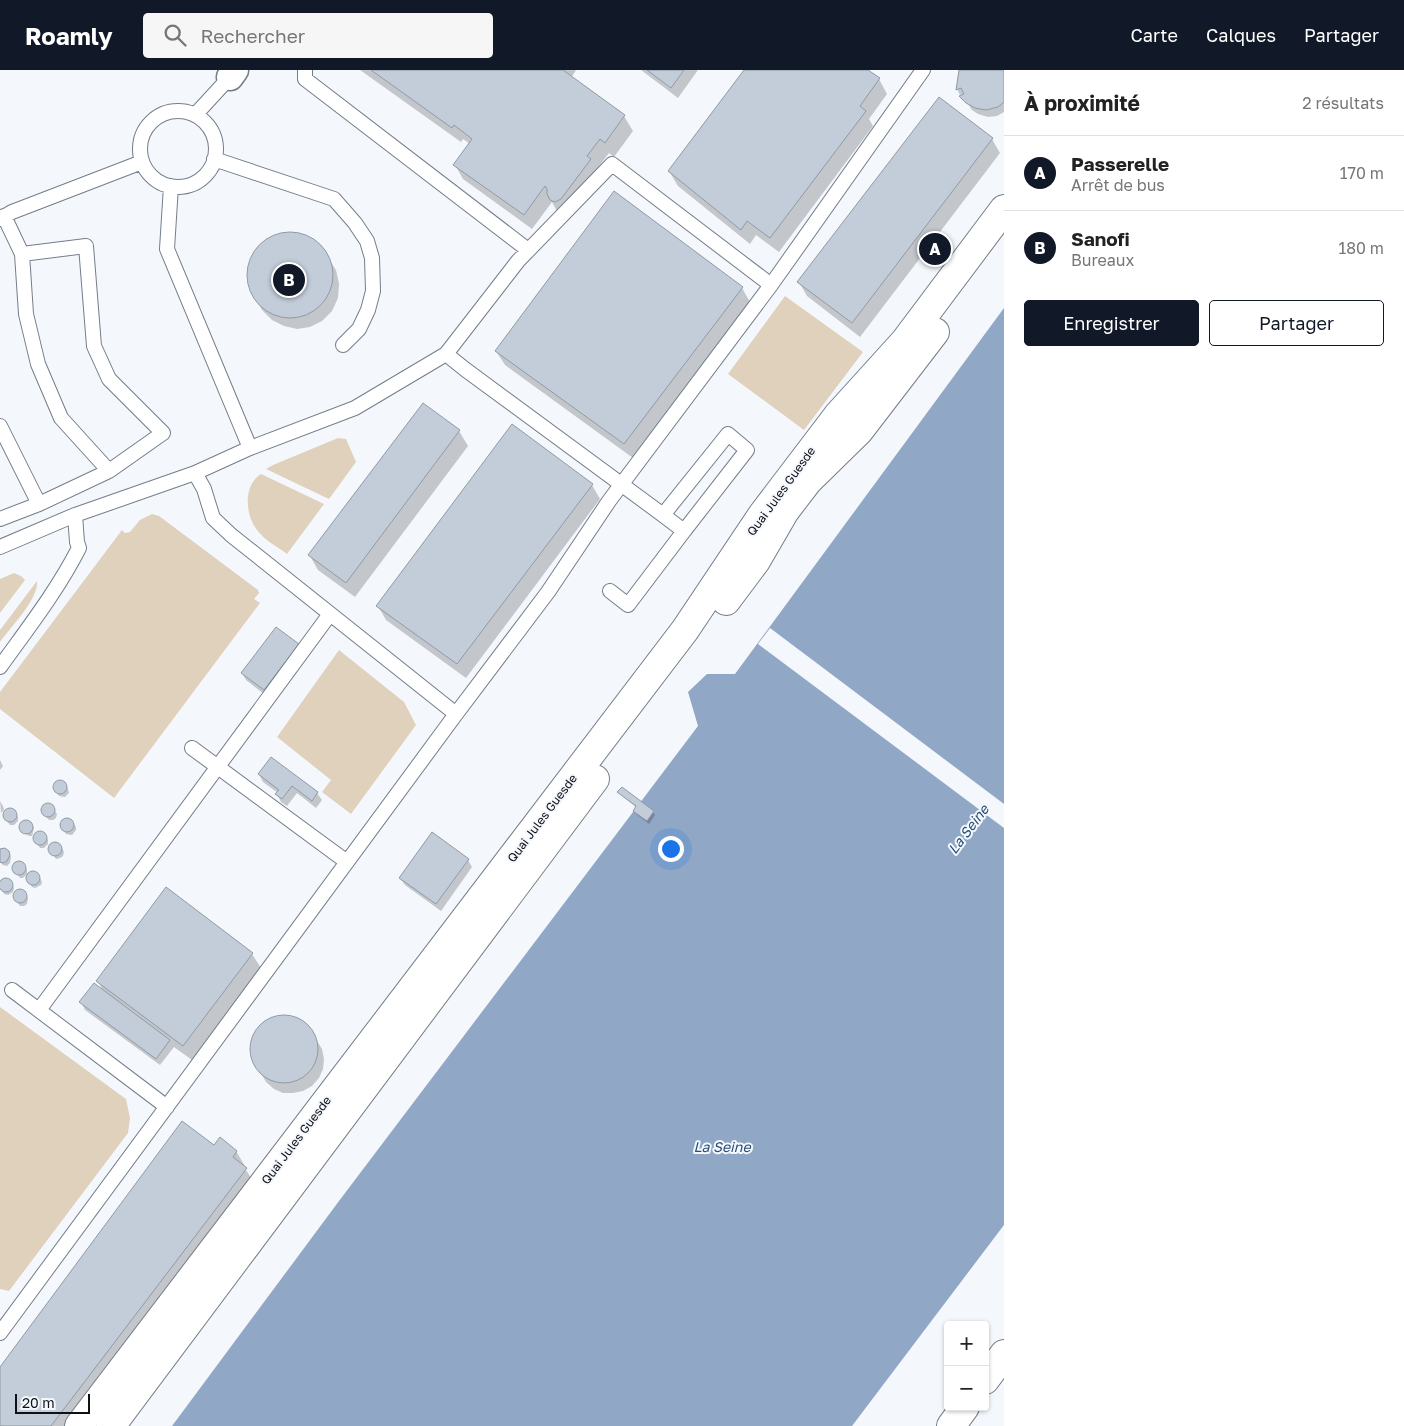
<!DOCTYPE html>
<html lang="fr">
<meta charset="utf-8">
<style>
:root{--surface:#fff;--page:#f6f6f6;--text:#222;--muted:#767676;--line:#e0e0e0;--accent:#111827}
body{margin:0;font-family:"Golos Text",sans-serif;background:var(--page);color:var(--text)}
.controls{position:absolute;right:15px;bottom:15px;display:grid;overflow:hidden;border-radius:5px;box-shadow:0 1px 4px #0004}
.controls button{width:45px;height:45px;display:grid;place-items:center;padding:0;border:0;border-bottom:1px solid var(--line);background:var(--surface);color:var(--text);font:25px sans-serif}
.scale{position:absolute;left:15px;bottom:12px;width:75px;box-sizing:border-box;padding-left:5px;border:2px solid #0e1116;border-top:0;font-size:14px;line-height:18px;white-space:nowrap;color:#0e1116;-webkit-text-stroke:4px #f4f8fd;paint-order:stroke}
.you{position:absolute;left:670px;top:778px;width:18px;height:18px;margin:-12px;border:4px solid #fff;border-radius:50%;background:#1a73e8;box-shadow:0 0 0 8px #1a73e833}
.badge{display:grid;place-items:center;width:32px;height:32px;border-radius:50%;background:var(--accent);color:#fff;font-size:16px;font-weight:700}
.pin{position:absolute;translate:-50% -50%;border:2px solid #fff;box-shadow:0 1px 5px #0006}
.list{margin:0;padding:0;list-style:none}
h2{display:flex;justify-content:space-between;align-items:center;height:65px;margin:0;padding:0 20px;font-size:21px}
h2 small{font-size:16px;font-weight:400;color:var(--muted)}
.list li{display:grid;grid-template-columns:32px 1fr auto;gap:15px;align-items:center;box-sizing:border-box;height:75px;padding:0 20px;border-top:1px solid var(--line)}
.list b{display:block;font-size:19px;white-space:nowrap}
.list p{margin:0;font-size:16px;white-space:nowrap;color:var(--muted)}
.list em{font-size:16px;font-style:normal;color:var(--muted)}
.actions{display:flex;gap:10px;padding:15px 20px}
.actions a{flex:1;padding:11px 0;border:1px solid var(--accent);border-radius:5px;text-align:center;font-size:18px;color:var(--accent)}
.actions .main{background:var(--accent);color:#fff}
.icon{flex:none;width:28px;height:28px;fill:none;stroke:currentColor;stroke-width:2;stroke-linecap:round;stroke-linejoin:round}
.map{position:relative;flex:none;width:1004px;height:1356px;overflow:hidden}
header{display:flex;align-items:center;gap:30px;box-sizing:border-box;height:70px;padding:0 25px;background:var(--accent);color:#fff}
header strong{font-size:24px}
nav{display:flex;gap:28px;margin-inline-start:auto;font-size:18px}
.search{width:350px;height:45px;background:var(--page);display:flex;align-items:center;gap:12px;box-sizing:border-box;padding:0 18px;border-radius:5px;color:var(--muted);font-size:19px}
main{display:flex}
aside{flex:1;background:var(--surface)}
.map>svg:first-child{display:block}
.green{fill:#e0d1bc}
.water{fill:#90a8c5}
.pier{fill:#f4f8fd}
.shadow{fill:#0003}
.building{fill:#c3cdd9;stroke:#909aa5}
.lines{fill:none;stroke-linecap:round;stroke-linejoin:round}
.service-casing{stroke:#747d88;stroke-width:16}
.minor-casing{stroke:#747d88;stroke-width:29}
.secondary-casing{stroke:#747d88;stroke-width:30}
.service{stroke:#fff;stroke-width:14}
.minor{stroke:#fff;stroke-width:26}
.secondary{stroke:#fff;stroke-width:28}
.labels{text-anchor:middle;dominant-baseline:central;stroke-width:4;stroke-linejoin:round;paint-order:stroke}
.street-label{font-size:12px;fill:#0e1116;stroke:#f4f8fd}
.water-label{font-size:14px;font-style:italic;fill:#2a4d77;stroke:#f4f8fd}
</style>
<header>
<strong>Roamly</strong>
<div class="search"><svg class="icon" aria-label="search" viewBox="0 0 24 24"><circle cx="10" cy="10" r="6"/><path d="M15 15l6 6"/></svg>Rechercher</div>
<nav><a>Carte</a><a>Calques</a><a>Partager</a></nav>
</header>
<main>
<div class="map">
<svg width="1004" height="1356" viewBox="0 0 1004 1356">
<rect width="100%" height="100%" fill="#f4f8fd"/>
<!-- green -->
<path class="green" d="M785,226L863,282L804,360L728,304Z
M338,368L346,369L356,392L329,429L266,399L273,395Z
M261,404L324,434L287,484C278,477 264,470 257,460C245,445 243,415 261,404Z
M152,444L159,446L258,520L259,523L254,529L260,533L114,728L0,639V622L122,460L125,463L130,462L140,450Z
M14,503L21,506L25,510L0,543V509Z
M37,511C39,529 10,558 0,572V560Z
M339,580L404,632L416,655L351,744L322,722L331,710L277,667Z
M0,937L126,1029L130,1048L128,1063L9,1221L0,1219Z"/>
<!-- water -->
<path class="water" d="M1004,238V1155L852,1356H172L339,1131L698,656L688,622L707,604H735Z"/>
<!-- pier -->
<path class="pier" d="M770,558L1004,734V758L758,574Z"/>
<!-- shadow -->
<path class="shadow" d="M360,0H576L571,8L624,46L633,61L614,87L609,83L596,100L598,104L559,145L552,132L532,159L463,109L455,95L470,74L463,69L461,72Z
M641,0H698L678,28Z
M745,0H866L879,9L887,24L869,49L873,56L779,182L756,165L750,174L678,116L669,101Z
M961,0H1004V42L997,46L988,47L978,44L972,40L964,28L962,29L961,27L962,24L960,25L958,21V10Z
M992,69L1000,83L860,267L807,226L799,212Z
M295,164L309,168L320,176L336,200L339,214L338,228L332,241L322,251L310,257L297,259L284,256L272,250L262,240L250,216L249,203L252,190L259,178L269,169L282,165Z
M742,218L750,232L633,388L505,295L496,281Z
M423,335L459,361L468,376L355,527L318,500L310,486Z
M592,415L600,429L466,608L386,550L378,536Z
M298,574L302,582L268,627L246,610L242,603Z
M271,688L317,723L322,730L316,738L297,723L287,736L281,732L277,724L278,723L263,712L259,704Z
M0,690L3,696L0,700Z
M60,711L64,712L68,719L69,723L65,727L59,726L54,718L56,713Z
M619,722L653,742L655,745L649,754L636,744L634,741L637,738L621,725Z
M0,731L3,736L4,740L1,743Z
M48,734L51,735L57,744L56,748L53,750H49L42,742L43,738Z
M7,739L13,740L18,747V751L14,755H10L5,748L4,745Z
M65,749L71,750L76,757V760L72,765L66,764L61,756L62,752Z
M23,751H27L32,755L34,758L32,766H29L21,760L20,754Z
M37,762L43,763L48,770V774L44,778H40L35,771L34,767Z
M55,773H59L64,782L63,786L60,788L56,789L50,780L51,774Z
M0,780L9,783L11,787L10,793L7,796L3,795L0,792Z
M468,790L472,797L441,841L405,815L400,808Z
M16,792L22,793L27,800V804L23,808H20L13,799L14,795Z
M32,801L38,804L42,812L41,815L35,818L32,817L27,809V805Z
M5,808L10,811L14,818L13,822L8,825L4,824L0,816L1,810Z
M17,820L23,821L28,828L27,834L24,836H20L15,829L14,825Z
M252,884L261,898L192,990L174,977L160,995L85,940L81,932L104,923L98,911Z
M282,946L293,947L302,951L309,958L322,979L324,989L323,999L319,1008L312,1016L303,1021L293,1023H283L274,1019L266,1012L254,991L252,981L253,971L257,961L264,954L272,949Z
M215,1077L236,1081L245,1096L244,1097L255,1114L71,1356H0V1299Z"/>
<!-- building -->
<path class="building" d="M371,0H563L625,45L605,73L600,69L587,86L591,89L561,129L555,132L550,130L547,124V119L545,116L524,145L453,95L472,69L454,55L452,58Z
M647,0H684L671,18Z
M744,0H868L880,8L860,36L866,41L770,168L747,151L741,160L668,101Z
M959,0H1004V32L998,37L986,40L975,38L966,33L959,26L964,24L961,18L956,20Z
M939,27L993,68L852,253L797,212Z
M614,121L743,217L624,374L495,281Z
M247 205a43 43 0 1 1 86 0a43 43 0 1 1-86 0Z
M423,333L460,360L346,513L308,485Z
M512,354L593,414L457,594L376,536Z
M276,557L299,574L264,620L241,603Z
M271,687L318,722L312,731L292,716L282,729L275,724L279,720L258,704Z
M53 717a7 7 0 1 1 14 0a7 7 0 1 1-14 0Z
M622,717L654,741L647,751L633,741L636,736L617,722Z
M41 740a7 7 0 1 1 14 0a7 7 0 1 1-14 0Z
M3 745a7 7 0 1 1 14 0a7 7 0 1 1-14 0Z
M60 755a7 7 0 1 1 14 0a7 7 0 1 1-14 0Z
M19 757a7 7 0 1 1 14 0a7 7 0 1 1-14 0Z
M33 768a7 7 0 1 1 14 0a7 7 0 1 1-14 0Z
M432,762L469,789L436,834L399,808Z
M48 779a7 7 0 1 1 14 0a7 7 0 1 1-14 0Z
M5,778L9,781L10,785L7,791L3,793L0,792V779Z
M12 798a7 7 0 1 1 14 0a7 7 0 1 1-14 0Z
M26 808a7 7 0 1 1 14 0a7 7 0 1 1-14 0Z
M-1 815a7 7 0 1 1 14 0a7 7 0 1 1-14 0Z
M166,817L253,883L183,976L96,911Z
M13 826a7 7 0 1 1 14 0a7 7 0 1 1-14 0Z
M94,913L170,970L156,989L79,932Z
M250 979a34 34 0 1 1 68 0a34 34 0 1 1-68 0Z
M182,1051L214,1075L220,1067L237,1081L233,1087L247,1098L51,1356H0V1297Z"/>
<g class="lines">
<defs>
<path id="service" d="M305,0V9L528,180
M140 79a38 38 0 1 1 76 0a38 38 0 1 1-76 0Z
M195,45L230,7
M214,89L334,129L355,153L367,171L372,188L373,221L368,240L359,259L343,275
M171,116L167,179L250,378
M4,146L22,184L26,244L38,294L61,348L109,401
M0,149L12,142L142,92
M22,184L86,176L94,276L109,309L163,363L109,401L39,434
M446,284L466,300L663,445L684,461L747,380L728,364L663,445
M0,356L39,434L0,449
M195,403L204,419L213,448L231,465L456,644
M0,477L75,445L195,403L250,378L355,338L446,284L518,191L612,94L771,215
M610,521L628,535L684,461
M0,597C28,558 57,521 79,478L77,472L75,445
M192,678L347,792
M12,920L167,1037
M39,940L330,544
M0,1263L456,644L548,522L609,431L771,215L923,0"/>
<path id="minor" d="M230,7L235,0"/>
<path id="secondary" d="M726,531L756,491L785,441L808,411L859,361L935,262
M985,1310L1004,1284
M79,1356L685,560L762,445L838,345L905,271L1004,139
M111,1356L595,709
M951,1356L965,1337"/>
</defs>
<!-- service casing -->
<use href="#service" class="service-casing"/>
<!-- minor casing -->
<use href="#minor" class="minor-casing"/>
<!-- secondary casing -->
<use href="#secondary" class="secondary-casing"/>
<!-- service -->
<use href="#service" class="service"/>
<!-- minor -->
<use href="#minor" class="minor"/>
<!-- secondary -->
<use href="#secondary" class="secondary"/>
</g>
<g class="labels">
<!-- street labels -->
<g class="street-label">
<text transform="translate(781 421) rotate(-54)">Quai Jules Guesde</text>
<text transform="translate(542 748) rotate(-53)">Quai Jules Guesde</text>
<text transform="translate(296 1070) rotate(-53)">Quai Jules Guesde</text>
</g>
<!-- water labels -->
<g class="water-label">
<text transform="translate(968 759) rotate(-53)">La Seine</text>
<text x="722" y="1076">La Seine</text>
</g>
</g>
</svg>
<div class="controls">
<button>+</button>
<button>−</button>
</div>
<div class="scale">20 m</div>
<div class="you"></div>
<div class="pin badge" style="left:935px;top:179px">A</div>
<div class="pin badge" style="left:289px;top:210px">B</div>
</div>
<aside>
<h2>À proximité<small>2 résultats</small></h2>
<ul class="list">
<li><span class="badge">A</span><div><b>Passerelle</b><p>Arrêt de bus</p></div><em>170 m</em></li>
<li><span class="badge">B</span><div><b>Sanofi</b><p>Bureaux</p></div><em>180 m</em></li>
</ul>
<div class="actions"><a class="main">Enregistrer</a><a>Partager</a></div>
</aside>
</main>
